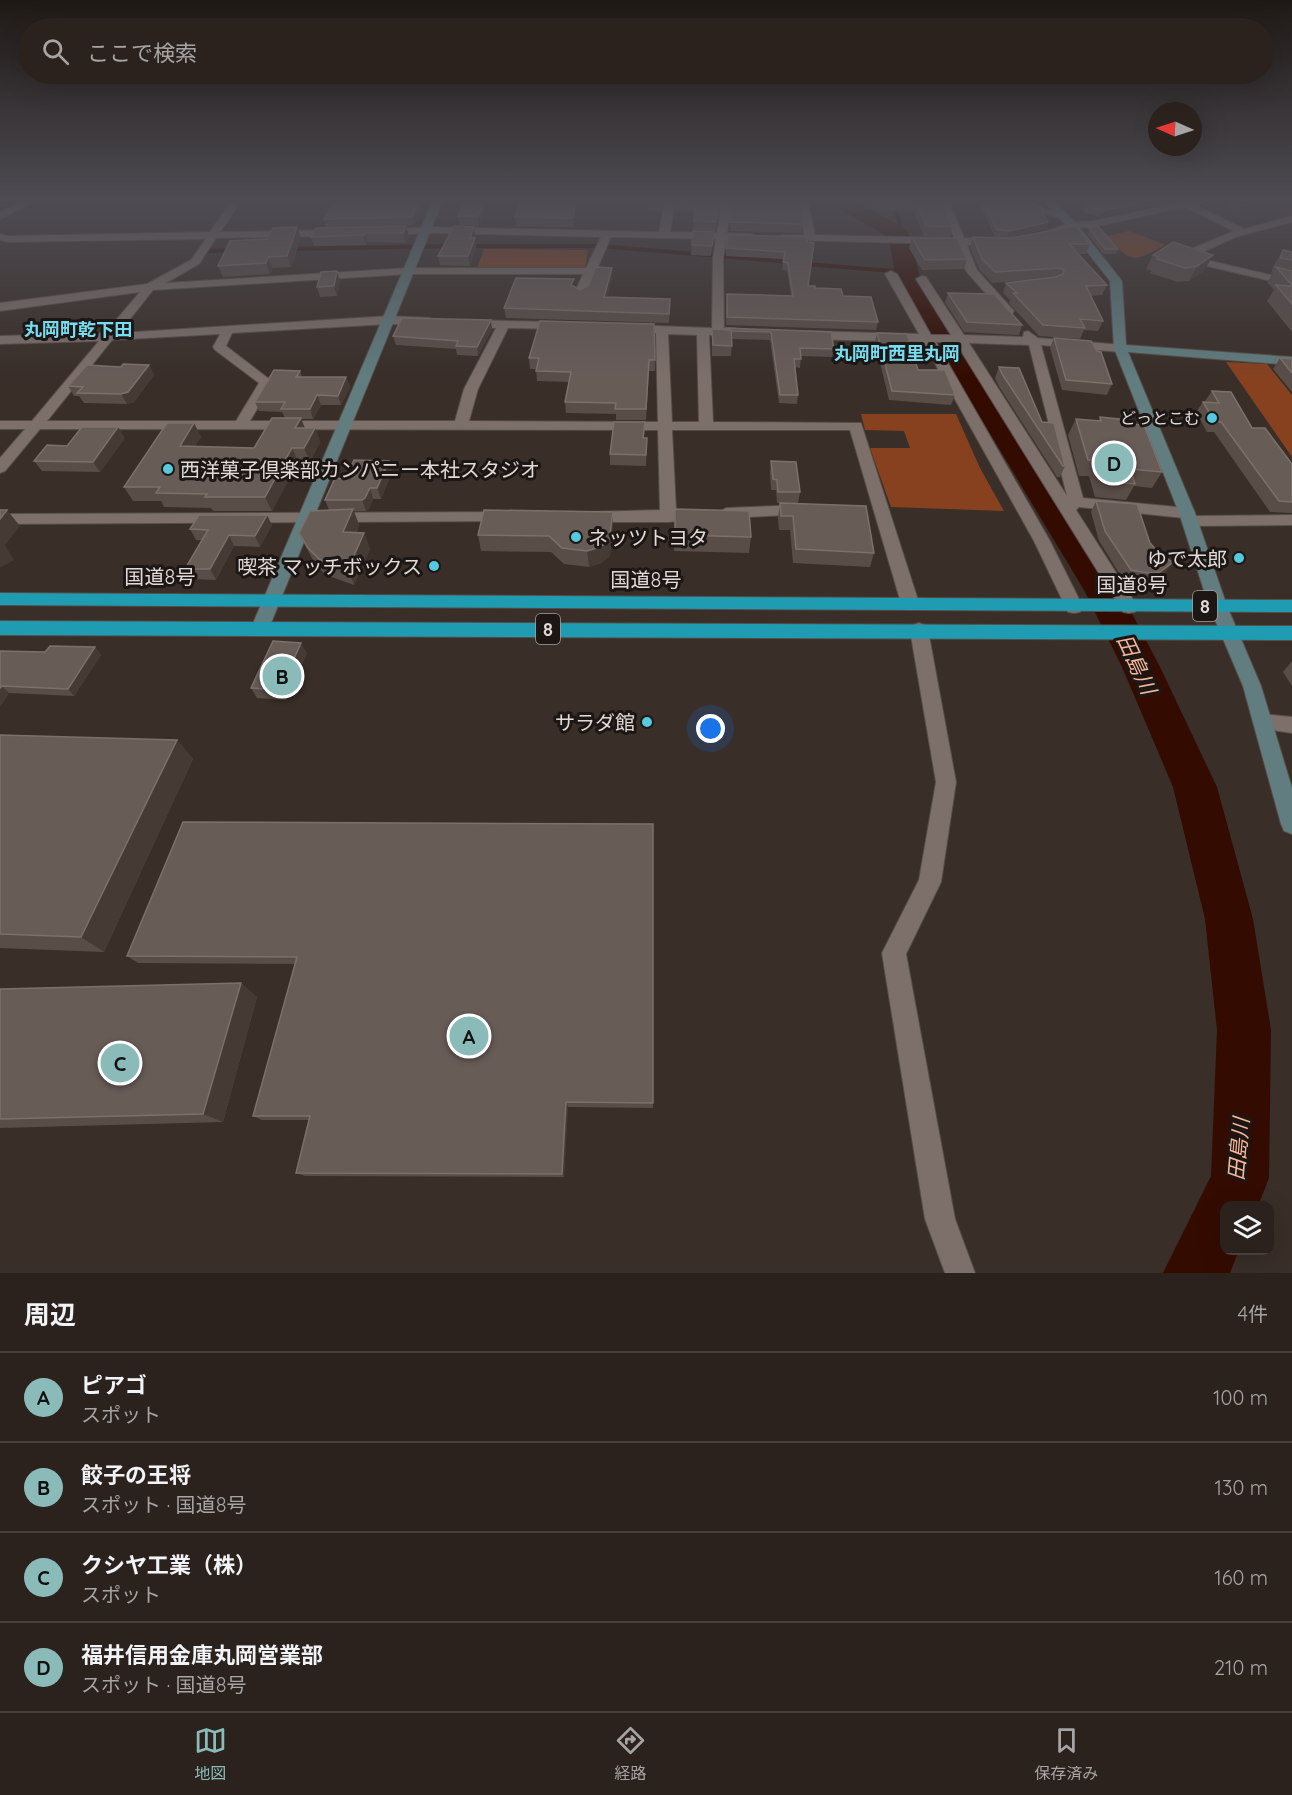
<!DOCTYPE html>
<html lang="ja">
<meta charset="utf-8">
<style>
:root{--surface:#2b221e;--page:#332a27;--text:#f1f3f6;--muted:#a6a4a4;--line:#473f3c;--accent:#8bbbb9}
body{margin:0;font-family:Quicksand,"Noto Sans JP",sans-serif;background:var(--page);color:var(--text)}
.controls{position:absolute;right:18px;bottom:18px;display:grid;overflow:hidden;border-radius:12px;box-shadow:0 6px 24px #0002}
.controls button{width:54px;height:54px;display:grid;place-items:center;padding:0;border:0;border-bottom:2px solid var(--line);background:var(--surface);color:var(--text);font:30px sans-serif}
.compass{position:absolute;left:1148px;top:102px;width:54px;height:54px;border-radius:50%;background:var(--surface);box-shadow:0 6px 24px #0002;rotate:273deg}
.you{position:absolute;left:711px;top:729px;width:21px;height:21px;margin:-15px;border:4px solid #fff;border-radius:50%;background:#1a73e8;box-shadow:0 0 0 9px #1a73e833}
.badge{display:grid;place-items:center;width:39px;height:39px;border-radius:50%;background:var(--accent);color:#111;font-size:20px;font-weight:700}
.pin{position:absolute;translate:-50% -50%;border:3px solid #fff;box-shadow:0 2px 6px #0006}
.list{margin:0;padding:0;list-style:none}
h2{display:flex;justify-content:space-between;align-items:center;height:78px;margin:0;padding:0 24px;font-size:26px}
h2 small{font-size:20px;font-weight:400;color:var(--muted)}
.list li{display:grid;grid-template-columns:39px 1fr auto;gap:18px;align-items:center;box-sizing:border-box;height:90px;padding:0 24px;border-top:2px solid var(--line)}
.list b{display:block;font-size:22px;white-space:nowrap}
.list p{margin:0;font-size:20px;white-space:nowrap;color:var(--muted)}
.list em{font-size:20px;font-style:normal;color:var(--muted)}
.icon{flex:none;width:33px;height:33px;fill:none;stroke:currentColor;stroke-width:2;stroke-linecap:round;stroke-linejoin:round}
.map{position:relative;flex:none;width:1292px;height:1273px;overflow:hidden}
.search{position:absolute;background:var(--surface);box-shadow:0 6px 24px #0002;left:18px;right:18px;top:18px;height:66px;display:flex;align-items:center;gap:15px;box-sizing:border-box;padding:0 21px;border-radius:33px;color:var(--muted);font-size:22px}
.sheet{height:438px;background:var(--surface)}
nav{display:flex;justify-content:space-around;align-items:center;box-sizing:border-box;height:84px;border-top:2px solid var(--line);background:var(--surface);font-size:16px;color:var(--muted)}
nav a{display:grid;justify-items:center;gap:3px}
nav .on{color:var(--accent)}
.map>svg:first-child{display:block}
.green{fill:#87411f}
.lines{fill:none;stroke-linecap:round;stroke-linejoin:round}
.stream{stroke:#330b00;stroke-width:4}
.river{fill:#330b00;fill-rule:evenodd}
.street-casing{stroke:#564d48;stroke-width:2}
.secondary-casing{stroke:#564d48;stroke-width:2}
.highway-casing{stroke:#564d48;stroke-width:2}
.street{fill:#7d706a;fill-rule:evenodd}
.secondary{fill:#617d7f;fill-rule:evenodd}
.highway{fill:#1f9cb1;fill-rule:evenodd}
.wall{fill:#594d48}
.shaded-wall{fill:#463a35}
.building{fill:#685c57;stroke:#7b706b;stroke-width:1.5}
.poi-dot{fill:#55cadf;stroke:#1c1715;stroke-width:2}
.labels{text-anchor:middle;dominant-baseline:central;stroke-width:6;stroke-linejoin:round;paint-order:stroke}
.far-poi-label{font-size:16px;fill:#e2dad7;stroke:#1c1715;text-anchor:end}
.far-quarter-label{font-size:18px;font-weight:bold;fill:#76ddf1;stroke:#1c1715}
.shield{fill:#1c1715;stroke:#a7a09d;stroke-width:1.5}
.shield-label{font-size:18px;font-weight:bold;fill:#e2dad7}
.poi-label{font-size:20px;fill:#e2dad7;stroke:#1c1715;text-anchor:end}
.street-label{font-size:20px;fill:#e2dad7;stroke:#1c1715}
.water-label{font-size:21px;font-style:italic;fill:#fab698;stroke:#1c1715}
</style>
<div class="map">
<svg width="1292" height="1273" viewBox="0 0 1292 1273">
<rect width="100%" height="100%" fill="#392e28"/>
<!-- green -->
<path class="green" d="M1129,231L1166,245C1132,262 1133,265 1107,236Z
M484,249L588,250L585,268H477Z
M1226,362L1267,364L1292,395V457Z
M861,414H956L980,468L1004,511L891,507L870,448H910L904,431L865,430Z"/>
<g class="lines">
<!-- stream -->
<path class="stream" d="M893,200L900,225L894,232
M470,246H599L792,262
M290,249L450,246
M208,251L231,250
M805,264L906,272"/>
<!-- river -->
<path class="river" d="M828,200H853L906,229L909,234L920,277L1114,579L1160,667L1217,787L1253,919L1271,1030L1269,1178L1258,1206H1224V1250H1239L1230,1273H1163L1211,1176L1217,1030L1205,919L1173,787L1122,667L1084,590L896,277L888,237L831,204Z"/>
<defs>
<path id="street" d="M0,200H16L0,204Z
M232,200H242L220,232L338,230L343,233L338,236L216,238L199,264L166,283L409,268H586L601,237L436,233L383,235L378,232L383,229L436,227L659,232L665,200H675L670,232L717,233L722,200H732L727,233L752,234L757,237L752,240H726L723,258L724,328H735L741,332L735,336L709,335L713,422L861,423L919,603L916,608L910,609L904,608L901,603L850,430H672L676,510L704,511L706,515L704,519L668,522H588L582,521L580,517L582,513L588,512L660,510L658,430L40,429L5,471L0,473V458L25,429H0V421H32L99,341L0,344V336L105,333L140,292L0,311V303L147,284L191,260L206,239L8,242L0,240V234L8,236L210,232ZM611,237L716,239L713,258L712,328L630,325L624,329L630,333H656L658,422L469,421L478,389L508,328L565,329L567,326L561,322L465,320L463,323L469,327L496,328L464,389L455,421H250L273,382L226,346L232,333L389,324L426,325L430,324V318L389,316L119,333L153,290L409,274H583L574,294L580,297L586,294ZM220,334L213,347L215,350L259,383L236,421H47L112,340ZM668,334L697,335L699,422H672Z
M798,200H808L815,235L954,238L939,200H949L964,238L994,239L999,242L994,245H967L977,270L1014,311L1012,314H1004L966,271L956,244L778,240L777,238L782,235H804Z
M1003,200H1018L1068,216L1063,219Z
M1191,200H1209L1196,205L1244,229L1292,216V222L1236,237L1196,255L1202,259L1292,280V286L1194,263L1184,256V252L1234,231L1185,207L1094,227L1073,228L1039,239L1034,236L1072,222L1094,221Z
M891,271L897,274L931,335H951L916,279L922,276L926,277L964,335L1023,337L1024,332L1028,331L1038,338L1124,345L1126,348L1120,352L1041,345L1083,498L1187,508L1193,509L1195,513L1193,516L1292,515V525L1190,526L1184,525L1182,521L1184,518L1079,507L1076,510L1138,607L1135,612L1129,613L1123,612L956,343L936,342L1050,541L1083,607L1080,612L1074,613L1068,612L1034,541L923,342L807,339L801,335L807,331L919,334L885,274ZM969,343L1029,345L1067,496Z
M803,505L811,510L809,514L726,518L718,513L726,508Z
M506,512L512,513L514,517L512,521L0,524V514Z
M919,623L925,625L928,630L956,782L941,882L906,954L955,1219L975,1273H945L925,1219L882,953L919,880L936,782L910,630L913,625Z
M1264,714L1292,717V733L1257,728L1254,722L1257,716Z"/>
<path id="secondary" d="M25,200H37L0,219V212Z
M433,200H443L269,628L266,633L260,635L254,633L251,628Z
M1042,200H1052L1076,223L1122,281L1126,345L1292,357V365L1128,352L1195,513L1227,606L1261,686L1292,788V834L1284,831L1281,824L1243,686L1209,606L1179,513L1114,348L1110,281L1068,227Z"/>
<path id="highway" d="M0,593L1292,600V612L0,605Z
M0,621L1292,626V640L0,635Z"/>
</defs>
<!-- street casing -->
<use href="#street" class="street-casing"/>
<!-- secondary casing -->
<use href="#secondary" class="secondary-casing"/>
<!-- highway casing -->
<use href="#highway" class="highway-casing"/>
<!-- street -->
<use href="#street" class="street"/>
<!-- secondary -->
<use href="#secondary" class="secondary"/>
<!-- highway -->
<use href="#highway" class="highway"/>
</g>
<!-- wall -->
<path class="wall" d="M336,200H424L425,203L414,225L326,227L324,219Z
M520,200H576L573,227L516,226L515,217Z
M649,200H663L661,211L649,210Z
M676,200H720L715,231L693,230L694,212L675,211Z
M862,200H943L944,203L943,206L952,227L950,237L924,236L914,212L866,209Z
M977,200H1022L1048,222L1045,229L1007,238L995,237Z
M1081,200H1181L1100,217L1084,212Z
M1213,200H1272L1234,210Z
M483,204L484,213L479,226L460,225L458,216Z
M730,222L803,224L801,233L730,231Z
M406,226L409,236L405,243L367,242L366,245L314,246L311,237Z
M1089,228L1118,249L1116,254H1103L1087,233Z
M693,231L714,232L711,256L691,255Z
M476,236L475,238L476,247L470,266L440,265L438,256Z
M806,237L808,286L843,296L878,322L876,330L726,325L727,294L791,296L787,270H782L784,259L726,256V248Z
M973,237L1090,244L1086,254H1078L1107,285L1102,295L1091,296L1103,321L1098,331L1084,330L1080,339L1039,336L1009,303L1010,300L1003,293L1006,283L1040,279L992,283L979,269L970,247Z
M301,238L291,267L273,268L270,274L223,277L218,266Z
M912,238L967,259L964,269L922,270L909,248Z
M1173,242L1205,270L1189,281L1177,282L1150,273L1151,271L1146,269L1153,255Z
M1283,250L1292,252V332L1267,301L1274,290L1267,282L1273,273H1271L1274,265Z
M612,277L607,297L670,308L669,323L506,318L504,308L574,287L580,290Z
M340,281L337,296L320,297L317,287Z
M948,293L1022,325L1019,335L964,332L945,302Z
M654,324L655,371H649L646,420H616V414L566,413L565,402L569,382L537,381L536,369H530L529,358Z
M492,329L478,356L457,355L456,349L396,345L393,336Z
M712,329L831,332L834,349L832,357L801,356L800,368L795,367L798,395L797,404L779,403L770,340L732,339L731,356H712Z
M877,333L918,370L955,395L951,405L889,400L875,342Z
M1054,338L1112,384L1107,395L1062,390L1050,348Z
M1280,358L1292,359V392L1273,369Z
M149,365L154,375L134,402L127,404L84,403L79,396H74L68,386L121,367Z
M999,367L1042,422L1065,466L1060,477H1057L998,385L995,378Z
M300,371L302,377H346L350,387L341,405H321L313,419H301L305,428H315L320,442L310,462H298L272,511H213L211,508L164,507L161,501H133L124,487L194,423L201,437L195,446L254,448L285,418L282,412L259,411L255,402Z
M1212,391L1292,464V513L1270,512L1214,432H1207L1196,412L1203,402L1205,401Z
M1100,417L1131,424L1162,472L1152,488L1134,486L1126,500L1095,497L1089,476H1079L1068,435L1076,419L1098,421Z
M645,422L644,438H647L646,466L610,465V454Z
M125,438L100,472L42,471L34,461L67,446Z
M771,461L800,492L798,503H777L776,490H771L770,472Z
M392,472L381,499H373L369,509L366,511H354L359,525L356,533H364L370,549L354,585L326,575L315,564L307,549L299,533L329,510L325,500L345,479Z
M1096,501L1150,543L1162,556L1173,562L1165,573L1153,582L1141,584L1124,581L1099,541L1091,512Z
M780,503L874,553L870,567L793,563L790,530H779L778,517Z
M675,509L751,537L749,553L674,551Z
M613,512V528L610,556L601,563L589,567L564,564L551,552L481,551L478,535Z
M272,525L260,547L234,546L216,580L192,579L185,569L202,540H196L190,529Z
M95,647L101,655L74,696L9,693L0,706V651L45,652Z
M307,653L286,700L257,698L251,688Z
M1292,661V686L1283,672Z
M0,735L177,740L193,759L104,952L0,948Z
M653,824V1108L568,1107L564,1177L305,1176L296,1173L309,1120H262L253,1116L295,964L138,963L127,956Z
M241,983L257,997L223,1122L0,1128V989Z"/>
<!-- shaded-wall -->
<path class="shaded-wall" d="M421,200H424L425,203L414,225L412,217Z
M575,200H576L573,227V218Z
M661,200H663L661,211Z
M1153,200H1181L1100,217L1102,211Z
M1250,200H1272L1234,210L1237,203Z
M483,204L484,213L479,226L478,216Z
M1048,222L1045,229L1007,238L1009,231Z
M406,226L409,236L405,243L403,233Z
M297,227L301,238L291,267L287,256Z
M474,227L476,247L470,266L468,256L470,238Z
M365,233L367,242L366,245L364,235Z
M1213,255L1205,270L1189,281L1197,266Z
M268,257L273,268L270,274L266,263Z
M612,268V277L605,306L604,297Z
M337,271L340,281L337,296L334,286Z
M491,320L492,329L478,356L477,347Z
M149,365L154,375L134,402L127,404L121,394Z
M346,377L350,387L341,405L338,396Z
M317,395L321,405L313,419L310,409Z
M301,418L306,432L295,428Z
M194,423L201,437L187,460L180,446Z
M118,427L125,438L100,472L93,462Z
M315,428L320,442L310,462L304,448Z
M292,448L298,462L272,511L265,497Z
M389,461L392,472L381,499L377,488Z
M370,488L373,499L369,509L366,511L362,500Z
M353,509L359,525L349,548L343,532Z
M7,510L20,526L5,545L14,560L0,568V519Z
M613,512V528L610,556L601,563L589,567L587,551Z
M267,515L272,525L260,547L255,536Z
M364,533L370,549L354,585L348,569Z
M229,535L234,546L216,580L210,569Z
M1173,562L1165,573L1153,582L1160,572Z
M301,643L307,653L286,700L280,690Z
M95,647L101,655L74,696L68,689Z
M2,686L9,693L0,706V688Z
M177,740L193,759L104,952L81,937Z
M241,983L257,997L223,1122L203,1114Z
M566,1102L568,1107L564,1177L562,1174Z"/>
<!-- building -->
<path class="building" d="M336,200H421L412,217L324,219Z
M520,200H575L573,218L515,217Z
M649,200H661V202H649Z
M676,200H719L716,222L694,221L695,203H676Z
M734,200H800L803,224L730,222Z
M868,200H943L944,203H942L952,227L926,226L917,203Z
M982,200H1022L1039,206L1048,222L1009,231L997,230Z
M1086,200H1153L1102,211L1087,205Z
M1230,200H1250L1237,203Z
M463,204H483L478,216H458Z
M406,226L403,233H365L364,235L311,237L316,228Z
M454,226L474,227L470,238H475L468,256H438Z
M1076,226L1090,244H1069L1107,285L1086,286L1103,321L1080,319L1085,328L1043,325L1013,293H1017L1006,283L1056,277L1063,274L1064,270L1060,268L995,272L982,259L973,237L1011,238Z
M1098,226L1118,249H1105L1089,228Z
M297,227L287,256L268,257L266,263L218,266L230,241L267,239L273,228Z
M693,231L714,232L712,246L692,245Z
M728,235L806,237L807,242L814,243L808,286H815V288L841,289L843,296L871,297L878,322L727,317V294L793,296L788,263L783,262L785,252L726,248Z
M912,238H957L967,259L925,260Z
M1173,242L1213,255L1197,266L1185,268L1157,259L1159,257L1153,255Z
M1283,250L1292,252V260L1280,258Z
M596,267L612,268L604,297L670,299L669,314L504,308L516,278L574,279L571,285L580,290L588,286Z
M1276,267L1292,271V285Z
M337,271L334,286L317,287L321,272Z
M1276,285L1292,286V304Z
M948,293L994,294L1022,325L967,322Z
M402,318L491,320L477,347L456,346L458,341L393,336Z
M540,321L654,324L655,360H649L646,409H615L616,403L565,402L571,372L536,371L539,358H529Z
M726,328L831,332L834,349L800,348L801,359H794L798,395H780L771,332L731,331V330H726Z
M712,329L731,330L732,346L713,345Z
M877,333L907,334L918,370H945L955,395L892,391Z
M1054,338L1091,341L1097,351L1101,352L1112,384L1066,380Z
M1280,358L1292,359V373Z
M123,364L149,365L128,392L121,394L77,393L83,387L68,386L87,365L121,367Z
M999,367L1019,368L1042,422L1054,423L1065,466H1063L1002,374Z
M274,370L300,371L296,377H346L338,396L317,395L310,409H281L285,402H255Z
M1212,391L1231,392L1252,428H1265L1292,464V502L1279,501L1221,422L1214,421L1203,402L1219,403Z
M1100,417L1129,420L1131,424L1144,425L1162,472L1130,469L1135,484L1104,481L1097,460H1088L1076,419L1101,421Z
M272,418H301L295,428H315L304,448H292L265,497H205L207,494L156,493L160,487H124L167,423H194L180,446L254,448Z
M614,422H645L643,438H647L646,455L610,454Z
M82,427H118L93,462L34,461L47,445L67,446Z
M354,460L389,461L377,488H370L365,498L362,500H325L335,478L345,479Z
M771,461L796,462L800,492H778L777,480L773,479Z
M1096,501L1137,504L1150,543L1162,556L1173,562L1160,572L1148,573L1131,570L1105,531Z
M780,503L866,506L874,553L796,549L793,516H781Z
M353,509L343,532L364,533L348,569L319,559L308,548L299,533L310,511Z
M675,509L749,511L751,537L675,535Z
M0,510H7L0,519Z
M484,510L613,512L609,541L600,547L587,551L562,548L549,536L478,535Z
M199,515H267L255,536L229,535L210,569H185L208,530L190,529Z
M273,641L301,643L280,690L251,688Z
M50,646L95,647L68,689L2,686L0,688V651L45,652Z
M0,735L177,740L81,937L0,934Z
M183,822L653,824V1103L566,1102L562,1174L296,1173L310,1116H253L297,957L127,956Z
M241,983L203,1114L0,1119V989Z"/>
<!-- sky -->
<linearGradient id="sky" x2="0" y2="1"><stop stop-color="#1f1916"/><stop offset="0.53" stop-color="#4e4c53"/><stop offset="1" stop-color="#4e4c53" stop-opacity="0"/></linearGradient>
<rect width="1292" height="378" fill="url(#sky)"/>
<!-- markers -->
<g class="poi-dot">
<circle cx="1212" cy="418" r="6"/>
<circle cx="168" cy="469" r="6"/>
<circle cx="576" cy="537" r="6"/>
<circle cx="1239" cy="558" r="6"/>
<circle cx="434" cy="566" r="6"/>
<circle cx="647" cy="722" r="6"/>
</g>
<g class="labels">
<!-- far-poi labels -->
<g class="far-poi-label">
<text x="1200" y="418">どっとこむ</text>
</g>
<!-- far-quarter labels -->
<g class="far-quarter-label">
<text x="78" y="329">丸岡町乾下田</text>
<text x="897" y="353">丸岡町西里丸岡</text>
</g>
<!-- shield labels -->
<g class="shield">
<rect x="1193" y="591" width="24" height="30" rx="4.5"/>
<rect x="536" y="614" width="24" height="30" rx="4.5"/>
</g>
<g class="shield-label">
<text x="1205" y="606">8</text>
<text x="548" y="629">8</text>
</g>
<!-- poi labels -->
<g class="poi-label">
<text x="180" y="469" text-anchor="start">西洋菓子倶楽部カンパニー本社スタジオ</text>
<text x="588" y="537" text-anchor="start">ネッツトヨタ</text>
<text x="1227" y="558">ゆで太郎</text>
<text x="422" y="566">喫茶 マッチボックス</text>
<text x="635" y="722">サラダ館</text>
</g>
<!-- street labels -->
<g class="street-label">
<text x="160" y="576">国道8号</text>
<text x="646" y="579">国道8号</text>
<text x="1132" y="584">国道8号</text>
</g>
<!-- water labels -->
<g class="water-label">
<text transform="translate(1137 664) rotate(65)">田島川</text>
<text transform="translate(1238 1149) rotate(-85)">田島川</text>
</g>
</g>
</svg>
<div class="controls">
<button><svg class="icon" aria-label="layers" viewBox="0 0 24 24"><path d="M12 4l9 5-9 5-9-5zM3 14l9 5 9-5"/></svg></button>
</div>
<svg class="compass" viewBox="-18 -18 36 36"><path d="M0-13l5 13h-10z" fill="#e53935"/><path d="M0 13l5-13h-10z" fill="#a6a4a4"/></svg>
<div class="you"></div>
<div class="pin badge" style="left:469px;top:1036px">A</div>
<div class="pin badge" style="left:282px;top:676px">B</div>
<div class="pin badge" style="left:120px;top:1063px">C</div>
<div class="pin badge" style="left:1114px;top:463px">D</div>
<div class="search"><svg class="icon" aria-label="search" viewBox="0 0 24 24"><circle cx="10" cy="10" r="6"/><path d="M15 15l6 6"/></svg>ここで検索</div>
</div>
<section class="sheet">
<h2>周辺<small>4件</small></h2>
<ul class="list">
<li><span class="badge">A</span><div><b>ピアゴ</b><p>スポット</p></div><em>100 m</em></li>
<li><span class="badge">B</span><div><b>餃子の王将</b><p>スポット · 国道8号</p></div><em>130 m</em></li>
<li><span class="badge">C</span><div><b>クシヤ工業（株）</b><p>スポット</p></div><em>160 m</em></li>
<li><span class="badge">D</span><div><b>福井信用金庫丸岡営業部</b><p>スポット · 国道8号</p></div><em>210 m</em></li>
</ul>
</section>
<nav>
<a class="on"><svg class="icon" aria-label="map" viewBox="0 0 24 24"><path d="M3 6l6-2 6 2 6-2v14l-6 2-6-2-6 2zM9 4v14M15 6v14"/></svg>地図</a>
<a><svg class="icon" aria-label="directions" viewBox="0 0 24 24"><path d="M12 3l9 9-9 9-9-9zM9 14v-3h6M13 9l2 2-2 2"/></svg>経路</a>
<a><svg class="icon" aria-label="saved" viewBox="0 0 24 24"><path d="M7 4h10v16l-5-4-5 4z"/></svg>保存済み</a>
</nav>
